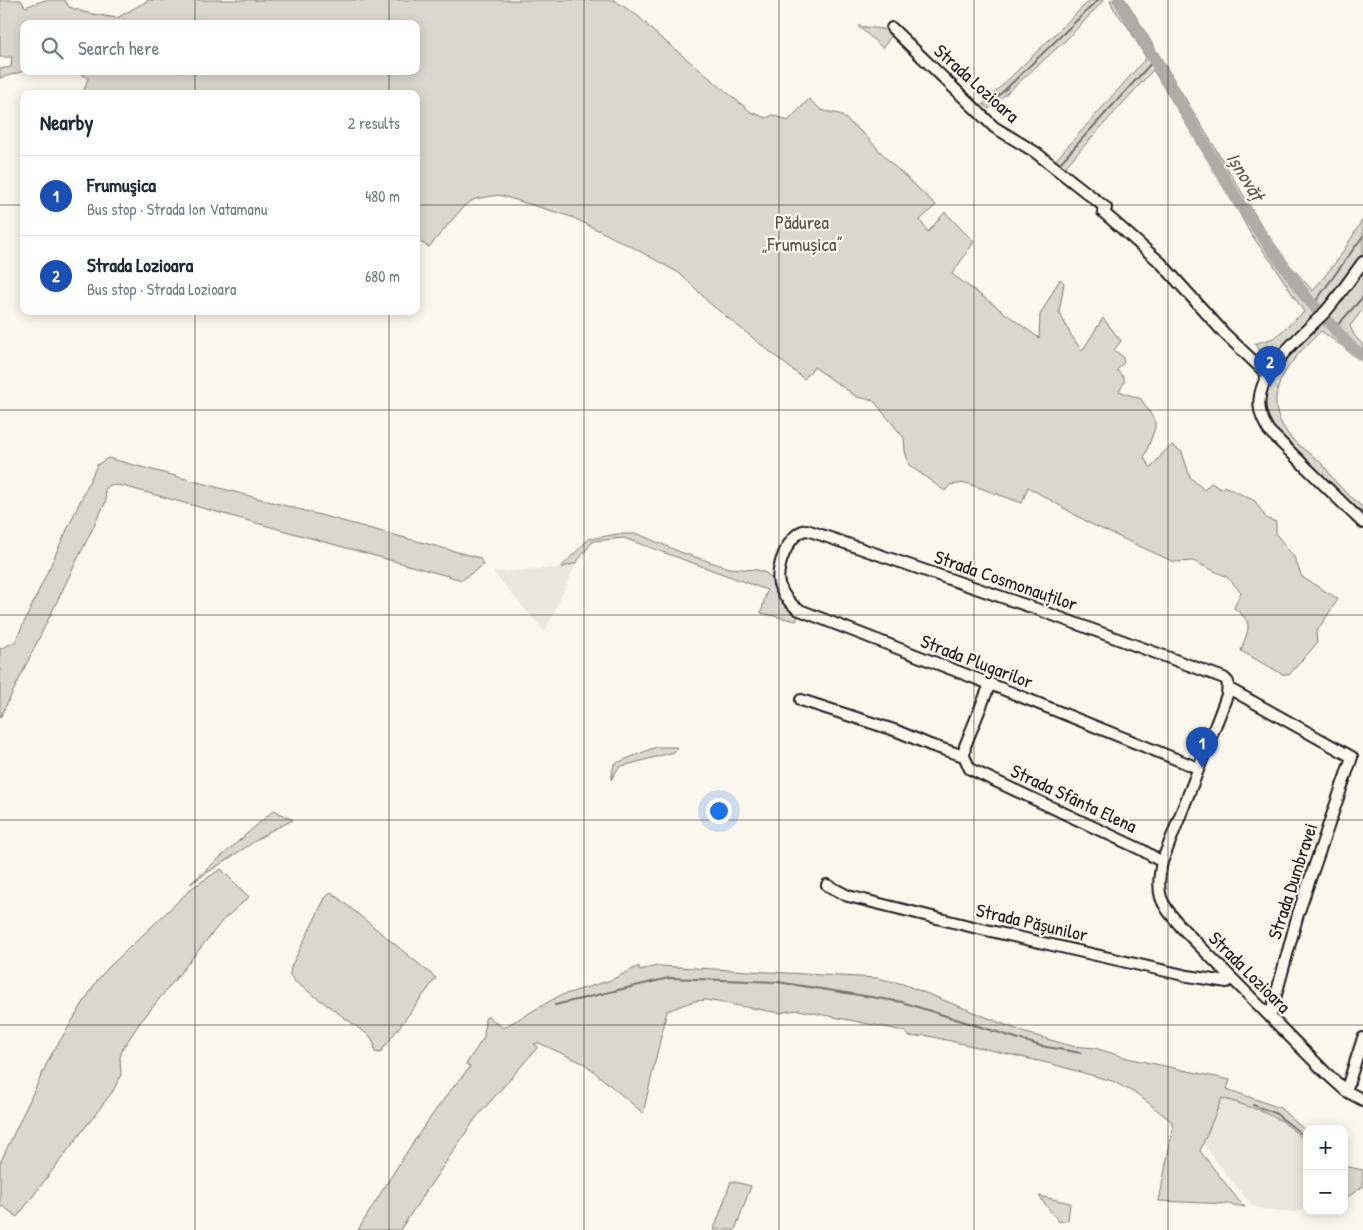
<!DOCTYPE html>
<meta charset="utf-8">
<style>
:root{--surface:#fff;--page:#f2f2f3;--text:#1f2937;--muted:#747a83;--line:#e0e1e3;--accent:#1f6fb2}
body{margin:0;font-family:"Patrick Hand",sans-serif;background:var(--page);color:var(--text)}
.controls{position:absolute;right:15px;bottom:15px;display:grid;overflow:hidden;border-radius:10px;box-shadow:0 2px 12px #0003}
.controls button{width:45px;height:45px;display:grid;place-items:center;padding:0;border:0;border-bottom:1px solid var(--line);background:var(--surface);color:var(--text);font:25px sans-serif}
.you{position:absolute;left:718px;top:810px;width:18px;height:18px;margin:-12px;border:4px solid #fff;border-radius:50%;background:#1a73e8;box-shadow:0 0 0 8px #1a73e833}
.badge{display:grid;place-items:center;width:32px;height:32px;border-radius:50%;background:var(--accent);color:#fff;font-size:16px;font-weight:700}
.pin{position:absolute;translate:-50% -41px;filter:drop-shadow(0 1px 2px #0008)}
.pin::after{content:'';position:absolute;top:26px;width:18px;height:15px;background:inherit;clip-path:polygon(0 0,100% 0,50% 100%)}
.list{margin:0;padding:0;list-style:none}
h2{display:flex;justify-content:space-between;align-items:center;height:65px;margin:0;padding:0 20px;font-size:21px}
h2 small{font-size:16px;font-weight:400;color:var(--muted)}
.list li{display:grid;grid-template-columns:32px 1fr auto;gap:15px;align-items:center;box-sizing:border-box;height:80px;padding:0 20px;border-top:1px solid var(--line)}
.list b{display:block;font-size:19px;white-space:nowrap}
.list p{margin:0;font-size:16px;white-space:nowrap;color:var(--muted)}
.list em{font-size:16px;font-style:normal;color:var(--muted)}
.icon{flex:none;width:28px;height:28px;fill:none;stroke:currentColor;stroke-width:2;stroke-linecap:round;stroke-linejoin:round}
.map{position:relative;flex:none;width:1363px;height:1230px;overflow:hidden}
.search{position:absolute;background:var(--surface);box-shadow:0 2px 12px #0003;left:20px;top:20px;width:400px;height:55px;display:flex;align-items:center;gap:12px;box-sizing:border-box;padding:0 18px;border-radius:10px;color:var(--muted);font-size:19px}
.panel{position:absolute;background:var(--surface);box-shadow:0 2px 12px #0003;left:20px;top:90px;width:400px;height:225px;border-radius:10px}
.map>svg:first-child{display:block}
.built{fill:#eae6dc}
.green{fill:#dad7ce;stroke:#7b7a75}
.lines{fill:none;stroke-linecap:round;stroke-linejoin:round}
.stream{stroke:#74726e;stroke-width:2}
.river{stroke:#afaca5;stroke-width:12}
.minor-casing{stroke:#1c1c1c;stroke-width:14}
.minor{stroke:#fbf7ec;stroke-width:10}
.grid{fill:none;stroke:#1c1c1c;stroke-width:1;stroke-opacity:0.55}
.labels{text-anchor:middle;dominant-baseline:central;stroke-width:4.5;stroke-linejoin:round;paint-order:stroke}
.street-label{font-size:19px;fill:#1c1c1c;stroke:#fbf7ec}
.park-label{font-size:19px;fill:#555451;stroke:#fbf7ec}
.water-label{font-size:20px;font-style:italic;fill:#575653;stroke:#fbf7ec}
</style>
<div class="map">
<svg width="1363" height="1230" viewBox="0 0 1363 1230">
<rect width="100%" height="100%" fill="#fbf7ec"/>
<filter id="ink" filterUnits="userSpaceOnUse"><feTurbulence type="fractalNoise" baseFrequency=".02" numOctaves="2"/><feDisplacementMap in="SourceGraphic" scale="10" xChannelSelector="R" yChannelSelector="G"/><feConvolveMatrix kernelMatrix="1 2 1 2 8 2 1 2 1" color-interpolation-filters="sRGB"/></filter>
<g filter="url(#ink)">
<!-- built -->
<path class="built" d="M576,563L545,632L493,572L560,568Z
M1222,1098L1259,1110L1282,1121L1307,1142V1210L1294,1212L1261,1209L1253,1206L1232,1182L1203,1143Z"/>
<!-- green -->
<path class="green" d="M0,0H21L25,7L45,0H65L69,7L87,13L117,18L149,0H614L638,16L654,32L751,112L766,118L773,115L788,121L809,99L821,110L839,114L846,119L866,136L889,161L936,205L920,220L928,232L945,212L974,242L952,274L1039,338L1040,315L1060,279L1064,283L1059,312L1071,335L1082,351L1103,318L1121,341L1114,350L1122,356L1124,362L1117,370C1126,380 1127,379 1119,391L1141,399L1155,421V428L1144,458L1151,468L1162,454L1172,445L1182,452L1190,477L1204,490L1211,483L1221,489L1224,486L1255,501L1266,518L1276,522V534L1294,557L1302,577L1338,599L1316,633L1317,643L1289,675L1282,674L1241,651C1248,628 1255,624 1234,608L1241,592L1227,577L1193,561L1174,562L1091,524L1028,487L1022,503L966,483L950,485L945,491L909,465L905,451L904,438L873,400L857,397L814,367L804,379L708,302L699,292L679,273L634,248L572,217L499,195L475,199L465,205L429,247L416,240V94H83L88,78L75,71H416V24H24V71L0,78V69L11,67L12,57H0Z
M1090,0H1104L1066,40L989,109L983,104Z
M1110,0H1126L1265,231L1289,264L1313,291L1339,258L1363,219V253L1326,302L1276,357L1263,354L1254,344L1274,338L1304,312L1273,264L1250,233L1234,203L1153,70L1063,169L1054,162L1146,58L1128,27L1114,9Z
M858,26L890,30L893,33L883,48Z
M1363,269V309L1350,326L1354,335L1363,345V361L1321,331C1288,363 1254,398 1294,441C1303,450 1313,455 1321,463C1327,468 1330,476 1335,481C1343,491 1354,499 1363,508V518L1266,421L1263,398L1266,386L1274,374L1281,364L1332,312Z
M108,458L480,558L483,565L462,580L123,486L110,485L105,489L106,501L0,718V649L15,642L97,465Z
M618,534H638L680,552L729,568L757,570L766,573L775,582L799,615L796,621L761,613L767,590L624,538L593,541L576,563L560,568L589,539Z
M656,747H677L674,752L619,767L611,780L614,764Z
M274,810L293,820L272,830L190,884Z
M221,869L249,897L223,920L139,1024L123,1048L120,1057L121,1075L113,1091L17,1217L3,1206L0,1209V1163L50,1057L98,979L108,968L192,888Z
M331,892L436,978L380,1053L375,1052L374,1044L371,1037L294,981L290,975L291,967L325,898Z
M639,966V970L658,966L877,978L903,984L1026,1033L1072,1046L1095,1048L1127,1058L1230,1080L1227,1089L1280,1108L1307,1132V1142L1282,1121L1259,1110L1222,1098L1200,1151L1239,1201L1245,1207L1229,1204L1159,1201L1173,1127L1171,1121L1137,1094L1112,1081L1052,1064L924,1035L917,1037L908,1036L904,1031L799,1010L789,1011L780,1013L706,1000L694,1001L667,1011L643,1113L585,1064L539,1043L534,1044L538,1047L475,1119L400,1230H358C392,1175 427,1116 470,1067L466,1064L484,1037L485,1019L488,1016L503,1028L559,996L611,980Z
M1344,1166L1363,1170V1187L1344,1199Z
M731,1181L751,1186L735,1230H714Z
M1039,1196L1070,1203L1068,1220L1059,1222Z"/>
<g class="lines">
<!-- stream -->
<path class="stream" d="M989,105L1098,0
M1061,162L1154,60
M1313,305L1363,236
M1334,329L1363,297
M555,1005L669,978L778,982L902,1002L1041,1046L1081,1053
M1253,1105L1275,1113L1307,1138"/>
<!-- river -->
<path class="river" d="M1119,0L1239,203L1306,297L1350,346L1363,356"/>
<defs>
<path id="minor" d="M892,28L994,127L1035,152L1106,208L1103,212L1161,263L1224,333L1268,375
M1363,262C1351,278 1339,296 1326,311C1303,335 1253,373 1260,410C1261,418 1265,424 1269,431L1363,523
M990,684L965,746L964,756L970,769L1142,850L1162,862
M1228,688L1352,757L1298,914L1270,1017
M801,700L897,731L930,745L964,756
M1198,768L990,684L797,609C790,603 782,594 779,584C775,568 789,532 807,530L1031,607L1224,678L1228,682L1227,695L1220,714L1162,862C1155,895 1160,902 1181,927L1326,1073L1346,1091L1363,1100
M827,885L848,896L973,927L1188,976L1227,982L1231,979
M1346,1091L1363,1038"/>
</defs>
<!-- minor casing -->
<use href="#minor" class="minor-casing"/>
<!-- minor -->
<use href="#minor" class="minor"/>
</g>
</g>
<!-- grid -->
<path class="grid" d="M195,0V24M389,0V24M584,0V1230M779,0V1230M974,0V1230M1168,0V1230M195,71V94M389,71V94M0,205H24M416,205H1363M195,311V1230M389,311V1230M0,410H1363M0,615H1363M0,820H1363M0,1025H1363"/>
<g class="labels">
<!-- street labels -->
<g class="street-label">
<text transform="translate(977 83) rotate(42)">Strada Lozioara</text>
<text transform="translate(1006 580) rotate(19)">Strada Cosmonauților</text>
<text transform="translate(977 661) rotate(21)">Strada Plugarilor</text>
<text transform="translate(1074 798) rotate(25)">Strada Sfânta Elena</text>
<text transform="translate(1292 881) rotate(-72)">Strada Dumbravei</text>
<text transform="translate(1032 922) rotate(13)">Strada Pășunilor</text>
<text transform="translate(1250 972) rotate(45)">Strada Lozioara</text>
</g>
<!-- park labels -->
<g class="park-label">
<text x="802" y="222">Pădurea<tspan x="802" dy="22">„Frumușica”</tspan></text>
</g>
<!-- water labels -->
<g class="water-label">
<text transform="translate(1246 176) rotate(58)">Ișnovăț</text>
</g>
</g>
</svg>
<div class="controls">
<button>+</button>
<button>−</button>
</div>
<div class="you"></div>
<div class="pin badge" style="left:1202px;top:768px;background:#1a4fb4">1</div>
<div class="pin badge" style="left:1270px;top:387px;background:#1a4fb4">2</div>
<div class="search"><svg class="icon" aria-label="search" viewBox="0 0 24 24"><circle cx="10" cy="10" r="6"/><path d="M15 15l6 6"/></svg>Search here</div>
<section class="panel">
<h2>Nearby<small>2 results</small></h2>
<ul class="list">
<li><span class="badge" style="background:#1a4fb4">1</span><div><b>Frumuşica</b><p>Bus stop · Strada Ion Vatamanu</p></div><em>480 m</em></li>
<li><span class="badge" style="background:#1a4fb4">2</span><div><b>Strada Lozioara</b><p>Bus stop · Strada Lozioara</p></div><em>680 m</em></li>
</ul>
</section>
</div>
